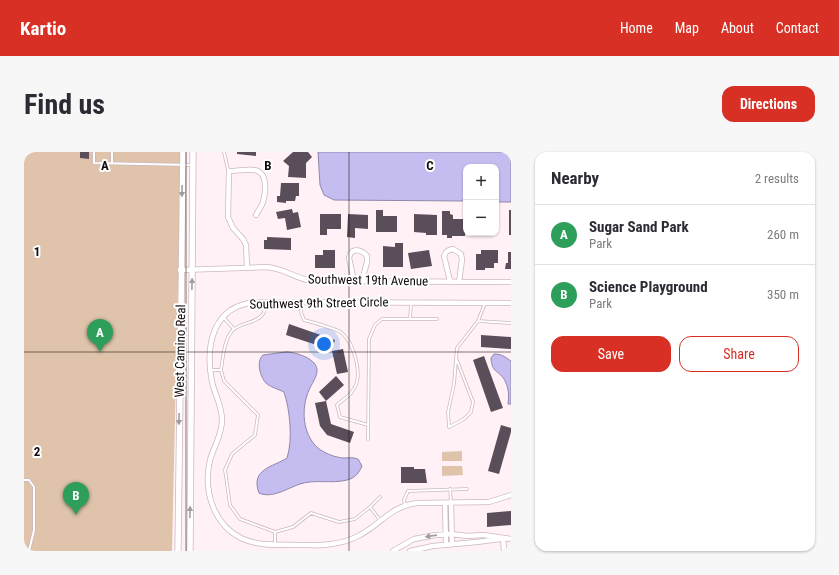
<!DOCTYPE html>
<meta charset="utf-8">
<style>
:root{--surface:#fff;--page:#f7f7f7;--text:#2b2b33;--muted:#7c7c81;--line:#e1e1e2;--accent:#d93025}
body{margin:0;font-family:"Roboto Condensed",sans-serif;background:var(--page);color:var(--text)}
.controls{position:absolute;right:12px;top:12px;display:grid;overflow:hidden;border-radius:8px;box-shadow:0 1px 3px #0004}
.controls button{width:36px;height:36px;display:grid;place-items:center;padding:0;border:0;border-bottom:1px solid var(--line);background:var(--surface);color:var(--text);font:20px sans-serif}
.you{position:absolute;left:300px;top:192px;width:14px;height:14px;margin:-10px;border:3px solid #fff;border-radius:50%;background:#1a73e8;box-shadow:0 0 0 6px #1a73e833}
.badge{display:grid;place-items:center;width:26px;height:26px;border-radius:50%;background:var(--accent);color:#fff;font-size:13px;font-weight:700}
.pin{position:absolute;translate:-50% -33px;filter:drop-shadow(0 1px 2px #0008)}
.pin::after{content:'';position:absolute;top:21px;width:14px;height:12px;background:inherit;clip-path:polygon(0 0,100% 0,50% 100%)}
.list{margin:0;padding:0;list-style:none}
h2{display:flex;justify-content:space-between;align-items:center;height:52px;margin:0;padding:0 16px;font-size:17px}
h2 small{font-size:13px;font-weight:400;color:var(--muted)}
.list li{display:grid;grid-template-columns:26px 1fr auto;gap:12px;align-items:center;box-sizing:border-box;height:60px;padding:0 16px;border-top:1px solid var(--line)}
.list b{display:block;font-size:15px;white-space:nowrap}
.list p{margin:0;font-size:13px;white-space:nowrap;color:var(--muted)}
.list em{font-size:13px;font-style:normal;color:var(--muted)}
.actions{display:flex;gap:8px;padding:12px 16px}
.actions a{flex:1;padding:9px 0;border:1px solid var(--accent);border-radius:12px;text-align:center;font-size:14px;color:var(--accent)}
.actions .main{background:var(--accent);color:#fff}
.map{position:relative;flex:none;width:487px;height:399px;overflow:hidden;border-radius:12px}
header{display:flex;align-items:center;gap:24px;box-sizing:border-box;height:56px;padding:0 20px;background:var(--accent);color:#fff}
header strong{font-size:19px}
nav{display:flex;gap:22px;margin-inline-start:auto;font-size:14px}
.intro{display:flex;align-items:center;justify-content:space-between;box-sizing:border-box;height:96px;padding:0 24px}
h1{margin:0;font-size:28px}
.button{padding:10px 18px;border-radius:12px;background:var(--accent);color:#fff;font-size:14px;font-weight:700}
main{display:flex;gap:24px;padding:0 24px}
aside{flex:1;background:var(--surface);border-radius:12px;box-shadow:0 1px 3px #0004}
.map>svg:first-child{display:block}
.green{fill:#dfc4ab}
.water{fill:#c5bdf0;stroke:#8f88ac}
.building{fill:#5b4e5b}
.lines{fill:none;stroke-linecap:round;stroke-linejoin:round}
.service-casing{stroke:#cdb8be;stroke-width:3.5}
.minor-casing{stroke:#cdb8be;stroke-width:6}
.tertiary-casing{stroke:#cdb8be;stroke-width:7}
.service{stroke:#fff;stroke-width:2}
.minor{stroke:#fff;stroke-width:4.5}
.tertiary{stroke:#fff;stroke-width:5.5}
.oneway{fill:#a09d9e}
.grid{fill:none;stroke:#120b0d;stroke-width:1;stroke-opacity:0.55}
.labels{text-anchor:middle;dominant-baseline:central;stroke-width:4;stroke-linejoin:round;paint-order:stroke}
.street-label{font-size:13px;fill:#120b0d;stroke:#fff}
.grid-label{font-size:13px;text-anchor:middle;font-weight:bold;fill:#120b0d;stroke:#fff;stroke-width:4;stroke-linejoin:round;paint-order:stroke}
</style>
<header>
<strong>Kartio</strong>
<nav><a>Home</a><a>Map</a><a>About</a><a>Contact</a></nav>
</header>
<div class="intro"><h1>Find us</h1><a class="button">Directions</a></div>
<main>
<div class="map">
<svg width="487" height="399" viewBox="0 0 487 399">
<rect width="100%" height="100%" fill="#fff1f5"/>
<!-- green -->
<path class="green" d="M0,0H157L148,399H0Z
M438,299V309H418V300Z
M418,314H438L439,323L418,324Z"/>
<!-- water -->
<path class="water" d="M294,0H487V50H472V15H442V49L310,48L300,43L296,33Z
M262,200C272,200 294,207 293,219C293,225 287,233 285,238C277,256 278,282 294,296C300,301 310,305 319,306C325,306 328,305 334,307L338,314C335,321 331,326 323,328C308,332 291,327 276,332C264,336 248,347 235,341C226,317 249,315 263,306C269,288 266,258 260,240C254,237 246,235 242,231C236,225 232,209 239,203Z
M470,202C478,202 481,205 487,209V252H484C485,244 485,235 480,227C474,218 468,221 467,206Z"/>
<!-- building -->
<path class="building" d="M56,0H65V7L56,6Z
M213,0H232V4L213,2Z
M269,0H284L288,5L282,11V26L264,25L265,14L259,9Z
M257,31H275V44H272L271,49H262V51L253,50V44H256Z
M268,57L269,61L274,60L277,75L263,78L261,66L254,67L252,60Z
M352,58H359V64H373V80H352Z
M485,58H487V83H485Z
M418,59H426V62L429,63V67H441V84H428V86H423V83H418Z
M296,62H317V77H303V83H296Z
M324,62L344,63V77L331,76V86L323,85Z
M390,62L413,63V83H402V81L390,80Z
M448,81H464V82L448,83Z
M243,85L267,86V98L240,97V88H243Z
M371,91H379V115H359V94L371,95Z
M299,98H311V116H291V103H299Z
M405,98L408,114L387,117L384,101Z
M457,98H474V111H470V116H461V118H452V102H457Z
M484,100H487V117H481L482,111H484Z
M265,172L311,188L308,198L262,183Z
M457,183L487,185V197L457,195Z
M319,197L324,220L313,222L308,199Z
M460,204L479,256L467,260L449,208Z
M312,224L320,233L302,249L295,240Z
M302,249L307,272L330,280L326,291L303,283L296,274L291,251Z
M477,273L487,276V280L475,322L464,319Z
M377,315H390V317H401L403,331H377Z
M487,359V373L463,375V361Z"/>
<g class="lines">
<defs>
<path id="service" d="M70,0V11L168,13
M200,0L204,18
M88,11V0
M277,150V160L280,168C288,170 313,177 318,181C330,192 340,224 329,238C326,244 318,248 313,253L316,265L344,273
M387,151L386,167H413
M461,151L454,169L487,171
M200,166L210,177
M432,206L449,250L447,260L440,267L425,275L424,260L430,232L433,196L454,169
M187,218H197L200,229L234,263L231,283L208,302L201,318L206,353L216,367L251,380
M197,218C199,206 200,188 208,179C216,170 232,172 239,162C241,159 241,154 241,150
M344,287L345,187L351,173L358,167H386
M0,328H5L10,335V378L5,399
M426,337L427,350
M381,353L380,348L384,339L443,337
M356,368L346,355L356,345
M251,392V380L269,375L287,361L315,370L331,367L346,355
M0,396L6,398"/>
<path id="minor" d="M223,115L222,93L219,87L209,76L204,65L205,19C213,19 222,17 230,18C244,20 242,39 239,50C238,54 234,59 232,63
M156,118L243,115C259,116 271,126 287,129L487,130
M330,129L325,106C327,95 337,97 343,104V110L338,129
M426,129L420,104C422,99 424,98 429,97L437,102L438,108L435,130
M487,151L232,150C188,154 181,194 188,230C191,243 198,254 198,268C198,283 190,294 186,308C179,338 189,372 217,386C235,395 257,392 277,393C287,393 297,394 307,392C317,391 327,388 336,383C357,372 367,354 393,351L465,350L487,343
M421,351L422,393
M427,351L428,392
M479,386L480,399
M369,399L390,387L412,383L427,382L443,384L459,383L487,387
M386,399L409,394L453,390L476,387"/>
<path id="tertiary" d="M154,399L159,0
M166,399L169,0"/>
</defs>
<!-- service casing -->
<use href="#service" class="service-casing"/>
<!-- minor casing -->
<use href="#minor" class="minor-casing"/>
<!-- tertiary casing -->
<use href="#tertiary" class="tertiary-casing"/>
<!-- service -->
<use href="#service" class="service"/>
<!-- minor -->
<use href="#minor" class="minor"/>
<!-- tertiary -->
<use href="#tertiary" class="tertiary"/>
</g>
<!-- one-way arrows -->
<defs><path id="oneway-solid" d="M-6-.8H1V-3.2L6.5 0L1 3.2V.8H-6Z"/></defs>
<g class="oneway">
<use href="#oneway-solid" transform="translate(158 39) rotate(91)"/>
<use href="#oneway-solid" transform="translate(168 132) rotate(-89)"/>
<use href="#oneway-solid" transform="translate(155 267) rotate(91)"/>
<use href="#oneway-solid" transform="translate(166 360) rotate(-89)"/>
<use href="#oneway-solid" transform="translate(407 384) rotate(172)"/>
</g>
<!-- grid -->
<path class="grid" d="M162,0V399M325,0V399M0,200H487"/>
<g class="labels">
<!-- street labels -->
<g class="street-label">
<text transform="translate(344 128) rotate(1)">Southwest 19th Avenue</text>
<text transform="translate(295 151) rotate(-1)">Southwest 9th Street Circle</text>
<text transform="translate(156 199) rotate(-89)">West Camino Real</text>
</g>
</g>
<g class="grid-label">
<text x="81" y="18">A</text>
<text x="244" y="18">B</text>
<text x="406" y="18">C</text>
<text x="13" y="104">1</text>
<text x="13" y="304">2</text>
</g>
</svg>
<div class="controls">
<button>+</button>
<button>−</button>
</div>
<div class="you"></div>
<div class="pin badge" style="left:76px;top:200px;background:#2e9e5b">A</div>
<div class="pin badge" style="left:52px;top:363px;background:#2e9e5b">B</div>
</div>
<aside>
<h2>Nearby<small>2 results</small></h2>
<ul class="list">
<li><span class="badge" style="background:#2e9e5b">A</span><div><b>Sugar Sand Park</b><p>Park</p></div><em>260 m</em></li>
<li><span class="badge" style="background:#2e9e5b">B</span><div><b>Science Playground</b><p>Park</p></div><em>350 m</em></li>
</ul>
<div class="actions"><a class="main">Save</a><a>Share</a></div>
</aside>
</main>
